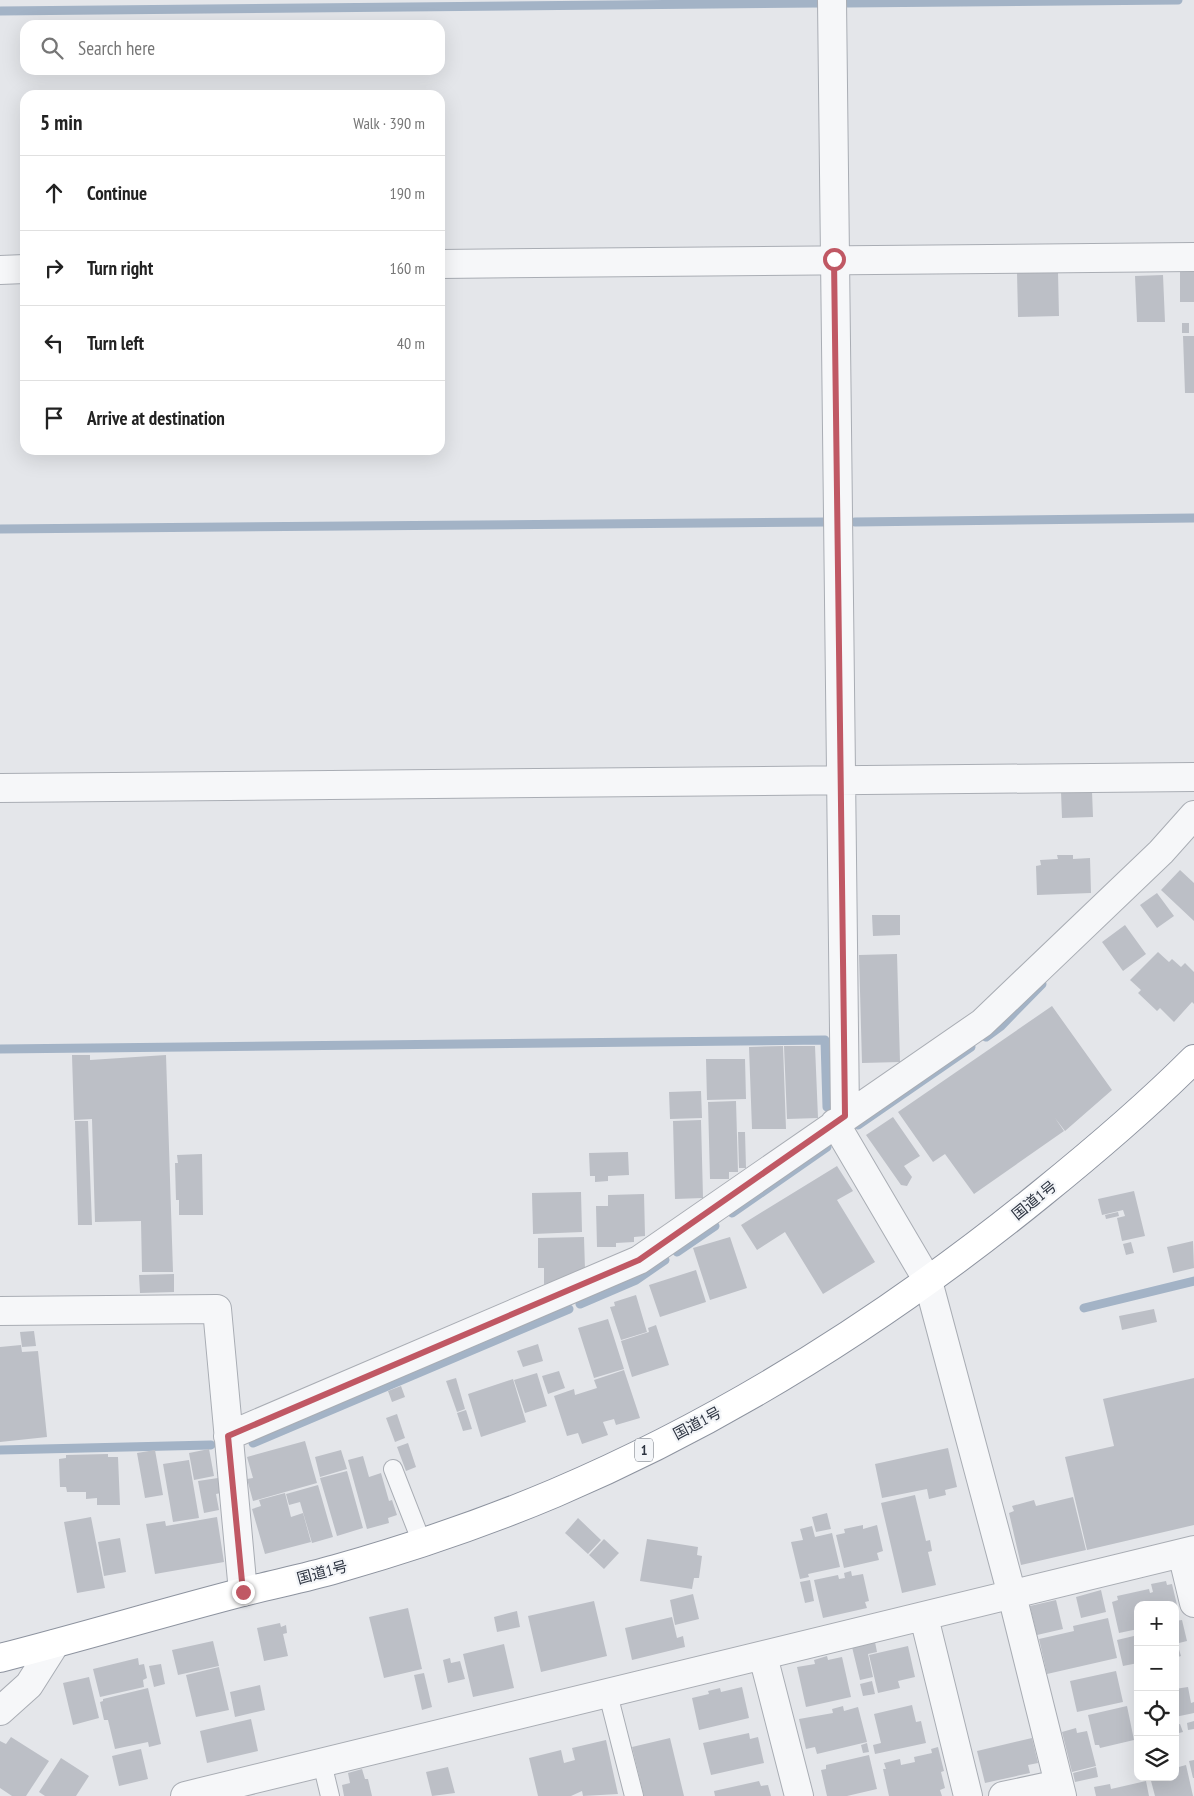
<!DOCTYPE html>
<meta charset="utf-8">
<style>
:root{--surface:#fff;--page:#f2f2f2;--text:#222;--muted:#767676;--line:#e0e0e0}
body{margin:0;font-family:"PT Sans Narrow","Noto Sans JP",sans-serif;background:var(--page);color:var(--text)}
.controls{position:absolute;right:15px;bottom:15px;display:grid;overflow:hidden;border-radius:10px;box-shadow:0 5px 20px #0002}
.controls button{width:45px;height:45px;display:grid;place-items:center;padding:0;border:0;border-bottom:1px solid var(--line);background:var(--surface);color:var(--text);font:25px sans-serif}
.stop{position:absolute;width:15px;height:15px;margin:-11px;border:4px solid #c05864;border-radius:50%;background:#fff}
.stop.end{background:#c05864;border-color:#fff;box-shadow:0 1px 5px #0008}
.list{margin:0;padding:0;list-style:none}
h2{display:flex;justify-content:space-between;align-items:center;height:65px;margin:0;padding:0 20px;font-size:21px}
h2 small{font-size:16px;font-weight:400;color:var(--muted)}
.list li{display:grid;grid-template-columns:32px 1fr auto;gap:15px;align-items:center;box-sizing:border-box;height:75px;padding:0 20px;border-top:1px solid var(--line)}
.list b{display:block;font-size:19px;white-space:nowrap}
.list em{font-size:16px;font-style:normal;color:var(--muted)}
.icon{flex:none;width:28px;height:28px;fill:none;stroke:currentColor;stroke-width:2;stroke-linecap:round;stroke-linejoin:round}
.map{position:relative;flex:none;width:1194px;height:1796px;overflow:hidden}
.search{position:absolute;background:var(--surface);box-shadow:0 5px 20px #0002;left:20px;top:20px;width:425px;height:55px;display:flex;align-items:center;gap:12px;box-sizing:border-box;padding:0 18px;border-radius:15px;color:var(--muted);font-size:19px}
.panel{position:absolute;background:var(--surface);box-shadow:0 5px 20px #0002;left:20px;top:90px;width:425px;height:365px;border-radius:15px}
.map>svg:first-child{display:block}
.lines{fill:none;stroke-linecap:round;stroke-linejoin:round}
.stream{stroke:#a3b3c6;stroke-width:9}
.building{fill:#bcbfc6}
.service-casing{stroke:#a9adb4;stroke-width:20}
.minor-casing{stroke:#a9adb4;stroke-width:30}
.trunk-casing{stroke:#8d939f;stroke-width:30}
.service{stroke:#f6f7f9;stroke-width:18}
.minor{stroke:#f6f7f9;stroke-width:28}
.trunk{stroke:#fff;stroke-width:28}
.route{stroke:#c05864;stroke-width:6}
.labels{text-anchor:middle;dominant-baseline:central;stroke-width:4.5;stroke-linejoin:round;paint-order:stroke}
.shield{fill:#f3f5f8;stroke:#686e78;stroke-width:1}
.shield-label{font-size:14px;font-weight:bold;fill:#2d3441}
.street-label{font-size:15px;fill:#2d3441;stroke:#f3f5f8}
</style>
<div class="map">
<svg width="1194" height="1796" viewBox="0 0 1194 1796">
<rect width="100%" height="100%" fill="#e4e6ea"/>
<g class="lines">
<!-- stream -->
<path class="stream" d="M846,3L1178,0
M0,11L818,3
M855,522L1194,518
M0,529L825,522
M986,1037L1001,1026L1042,984
M0,1049L825,1040L827,1107
M858,1125L971,1047
M732,1213L827,1147
M677,1252L715,1226
M580,1304L636,1280L665,1260
M1084,1308L1194,1281
M253,1443L569,1309
M0,1450L211,1445"/>
</g>
<!-- building -->
<path class="building" d="M1017,272H1058L1059,316L1018,317Z
M1180,272H1194V302H1180Z
M1163,275L1165,322H1137L1135,276Z
M1182,323H1189V333H1182Z
M1183,336H1194V393H1185Z
M1092,791L1093,817L1062,818L1061,792Z
M1057,855H1073V859L1090,858L1091,893L1037,895L1036,866L1041,865L1040,860L1058,859Z
M1180,870L1194,883V921L1161,890Z
M1157,893L1174,916L1157,928L1140,905Z
M872,915H900V935L873,936Z
M1125,925L1146,954L1123,971L1102,942Z
M1158,952L1169,962L1172,959L1181,967L1185,963L1194,972V1004L1192,1002L1174,1022L1160,1008L1157,1011L1138,993L1141,990L1130,980Z
M897,954L900,1062L862,1063L859,955Z
M1052,1006L1112,1090L1065,1131L1055,1118L1064,1131L974,1194L945,1154L933,1162L898,1112Z
M783,1046L786,1129H752L749,1047Z
M784,1046H815L818,1118L787,1119Z
M72,1055H90V1060L166,1055L173,1272H142L141,1221L95,1222L92,1119L74,1120Z
M706,1059H745L746,1099L707,1100Z
M701,1091L702,1118L670,1119L669,1092Z
M736,1101L738,1172H729V1179H710L708,1102Z
M893,1117L920,1156L904,1166L912,1177L907,1186L901,1185L866,1135Z
M701,1120L703,1198L675,1199L673,1121Z
M75,1121H88L92,1225H78Z
M738,1132H745L746,1168H739Z
M628,1152L629,1175L608,1176V1181L595,1182V1176H590L589,1153Z
M202,1154L203,1215H179V1200H176L175,1163H178L177,1155Z
M837,1166L853,1191L837,1200L875,1262L823,1294L785,1232L757,1250L741,1225Z
M1134,1191L1145,1236L1122,1241L1117,1218L1125,1216L1123,1210L1102,1215L1098,1199Z
M581,1192L582,1232L533,1234L532,1193Z
M644,1194L645,1236L634,1237V1242L616,1243V1247H597L596,1206H608V1195Z
M1118,1212L1119,1216L1106,1219L1105,1215Z
M584,1237L585,1270L556,1283L544,1284V1268H538V1238Z
M730,1237L747,1288L710,1300L693,1248Z
M1193,1241L1194,1268L1173,1273L1167,1247Z
M1131,1242L1134,1253L1126,1255L1123,1244Z
M696,1270L706,1302L660,1317L649,1285Z
M174,1274V1292L140,1293L139,1275Z
M636,1295L647,1332L621,1340L610,1307L615,1306L614,1302Z
M1154,1309L1157,1322L1122,1330L1119,1316Z
M608,1319L624,1369L594,1378L578,1328Z
M656,1325L669,1365L632,1377L621,1341L649,1332L648,1328Z
M34,1331L36,1346L22,1347L20,1332Z
M538,1344L543,1361L523,1367L517,1351Z
M21,1345L22,1352L38,1351L47,1437L0,1442V1347Z
M624,1370L640,1418L616,1425L614,1419L603,1422L608,1435L582,1444L578,1433L567,1436L554,1396L574,1389L575,1395L597,1388L594,1380Z
M559,1371L565,1388L548,1394L542,1376Z
M537,1373L547,1406L525,1413L514,1380Z
M456,1378L465,1409L457,1412L446,1381Z
M1194,1378V1525L1087,1550L1065,1457L1114,1446L1103,1399Z
M513,1379L526,1422L481,1437L468,1394Z
M401,1386L405,1397L392,1402L388,1391Z
M466,1410L472,1429L463,1431L457,1413Z
M397,1414L405,1438L395,1442L386,1418Z
M305,1441L317,1483L253,1501L247,1479L253,1478L247,1457Z
M408,1443L416,1467L406,1471L397,1447Z
M948,1448L957,1487L945,1490L946,1495L929,1499L927,1489L882,1498L875,1464Z
M209,1449L214,1476L194,1480L189,1453Z
M155,1450L163,1495L145,1498L137,1453Z
M341,1450L347,1469L320,1477L315,1457Z
M108,1454V1457H118L120,1505H97V1498L86,1499V1492H67L66,1487H60L59,1459L66,1458V1455Z
M363,1456L369,1477L381,1473L389,1501L392,1500L397,1515L388,1518L389,1523L367,1529L348,1460Z
M189,1460L199,1518L173,1522L163,1464Z
M347,1471L363,1528L337,1536L320,1478Z
M218,1478L221,1493L216,1494L219,1510L204,1513L198,1481Z
M318,1485L333,1537L312,1543L300,1502L289,1505L286,1494Z
M285,1493L291,1517L303,1513L311,1542L265,1554L252,1509L261,1506L259,1500Z
M915,1495L926,1541L930,1540L932,1551L928,1552L936,1585L902,1593L881,1503Z
M1073,1497L1086,1550L1021,1565L1009,1513L1014,1511L1012,1506L1034,1500L1036,1506Z
M827,1513L831,1529L816,1532L812,1517Z
M91,1517L105,1588L77,1593L64,1522Z
M217,1517L224,1562L155,1574L146,1524L165,1521L166,1526Z
M578,1518L601,1540L588,1554L565,1533Z
M863,1525V1529L877,1525L883,1551L877,1553L879,1560L844,1568L836,1535L845,1533L844,1529Z
M812,1526L815,1537L832,1533L840,1567L808,1574L809,1577L800,1579L791,1542L803,1540L800,1529Z
M120,1538L126,1572L104,1576L98,1542Z
M604,1539L619,1553L604,1569L589,1555Z
M647,1539L698,1547L697,1555L702,1556L699,1578H694L692,1589L640,1581Z
M851,1571L852,1576L863,1574L869,1601L865,1602L867,1608L823,1618L814,1580L838,1575L839,1579L845,1578L844,1573Z
M810,1580L814,1601L805,1603L800,1582Z
M1166,1581L1167,1585L1172,1584L1177,1605H1138V1629L1119,1633L1112,1602L1118,1600L1117,1596L1149,1589L1150,1593L1153,1592L1151,1584Z
M1101,1590L1106,1612L1081,1618L1076,1597Z
M693,1594L699,1619L675,1625L670,1600Z
M1056,1600L1063,1629L1037,1635L1030,1606Z
M594,1601L607,1656L541,1672L528,1616Z
M408,1608L422,1669L384,1678L369,1617Z
M517,1611L520,1627L497,1632L494,1617Z
M672,1617L677,1638L683,1636L685,1647L632,1660L625,1628Z
M1108,1618L1117,1658L1047,1674L1039,1639L1074,1631L1073,1626Z
M1182,1620L1187,1641L1175,1644V1621Z
M280,1623L281,1627L286,1625L287,1633L283,1634L288,1656L264,1661L257,1628Z
M1138,1635V1663L1123,1666L1117,1640Z
M213,1641L219,1666L178,1675L172,1650Z
M875,1642L877,1652L868,1654L873,1677L860,1680L852,1647Z
M504,1644L514,1688L473,1697L463,1654Z
M908,1646L915,1677L898,1681L900,1688L878,1693L869,1655Z
M1175,1646H1178L1181,1656L1175,1658Z
M827,1656L828,1660L842,1657L851,1697L806,1707L797,1667L815,1664L814,1660Z
M138,1658L139,1665L144,1664L147,1678L143,1680L144,1687L100,1697L93,1669Z
M450,1658L451,1663L460,1661L465,1679L448,1683L443,1660Z
M161,1664L165,1684L154,1687L149,1666Z
M219,1667L229,1710L196,1717L186,1675Z
M1116,1671L1123,1702L1077,1712L1070,1681Z
M424,1673L432,1707L422,1710L414,1675Z
M89,1677L99,1718L73,1725L63,1683Z
M872,1681L875,1694L863,1696L860,1684Z
M260,1685L265,1710L235,1717L230,1692Z
M742,1687L749,1718L699,1730L692,1698L709,1694L708,1691L720,1688L721,1692Z
M1188,1687L1191,1703L1194,1702V1713L1175,1717V1689Z
M148,1688L161,1744L149,1747L148,1742L115,1749L108,1720H104L100,1702L103,1701V1699Z
M912,1705L916,1722L921,1721L926,1743L875,1754L873,1745L881,1743L874,1714Z
M843,1706L844,1711L858,1707L867,1742L817,1754L815,1747L806,1749L799,1719L833,1713L832,1709Z
M1127,1706L1134,1740L1100,1748L1099,1745H1095L1088,1715Z
M251,1719L258,1751L207,1763L200,1731Z
M1194,1721V1729L1188,1730L1187,1723Z
M1180,1724L1183,1732L1175,1734V1725Z
M1076,1728L1077,1733L1087,1731L1096,1766L1072,1772L1062,1732Z
M749,1733L750,1739L758,1737L764,1763L711,1775L703,1743Z
M11,1737L49,1761L26,1796H12L0,1788V1741L6,1744Z
M670,1738L684,1796H644L632,1747Z
M1032,1738L1038,1763L1028,1765L1030,1773L985,1783L977,1751Z
M606,1740L618,1794L583,1796L582,1791L571,1796H538L529,1758L561,1750L564,1763L575,1760L572,1748Z
M867,1743L869,1752L863,1753L861,1745Z
M938,1747L944,1771L941,1772L945,1788L940,1790L942,1796H889L883,1769H886L884,1763L900,1759L901,1765L915,1762L914,1757L932,1753L931,1749Z
M141,1749L148,1779L119,1786L112,1756Z
M869,1755L877,1789L847,1796H827L821,1770L826,1769V1765Z
M61,1758L89,1776L76,1796H45L39,1792Z
M1194,1760V1778H1193L1189,1761Z
M1186,1765L1193,1796H1155L1150,1777H1175V1768Z
M448,1767L455,1793L432,1796L426,1772Z
M1096,1767L1098,1777L1075,1782L1073,1773Z
M362,1769L365,1779H368L372,1796H344L342,1785L350,1783L348,1773Z
M759,1781L761,1786L768,1785L771,1796H715L714,1791Z
M1146,1781L1149,1796H1096L1094,1787L1110,1784L1111,1789Z"/>
<g class="lines">
<defs>
<path id="service" d="M393,1469L422,1543
M608,1694L634,1796
M322,1763L330,1796"/>
<path id="minor" d="M832,0L845,1116
M440,264L1194,257
M0,270L25,269
M0,788L1194,777
M835,1123L928,1281L1012,1595L1062,1796
M0,1311L217,1309L243,1592
M228,1436L639,1260L982,1023L1161,852L1194,815
M1182,1553L1194,1603
M924,1617L968,1796
M763,1656L799,1796
M0,1711L29,1685L55,1644
M185,1796L1194,1550
M1003,1796L1059,1784"/>
<path id="trunk" d="M0,1658C82,1637 162,1613 243,1592C274,1584 305,1578 336,1569C410,1548 484,1523 555,1493C731,1418 892,1315 1041,1194C1093,1152 1146,1107 1194,1059"/>
</defs>
<!-- service casing -->
<use href="#service" class="service-casing"/>
<!-- minor casing -->
<use href="#minor" class="minor-casing"/>
<!-- trunk casing -->
<use href="#trunk" class="trunk-casing"/>
<!-- service -->
<use href="#service" class="service"/>
<!-- minor -->
<use href="#minor" class="minor"/>
<!-- trunk -->
<use href="#trunk" class="trunk"/>
</g>
<g class="lines">
<!-- route -->
<path class="route" d="M243,1592L228,1436L639,1260L845,1116L834,259"/>
</g>
<g class="labels">
<!-- shield labels -->
<rect class="shield" x="635" y="1438.5" width="18" height="23" rx="4"/>
<g class="shield-label">
<text x="644" y="1450">1</text>
</g>
<!-- street labels -->
<g class="street-label">
<text transform="translate(1034 1200) rotate(-39)">国道1号</text>
<text transform="translate(697 1423) rotate(-28)">国道1号</text>
<text transform="translate(322 1572) rotate(-15)">国道1号</text>
</g>
</g>
</svg>
<div class="controls">
<button>+</button>
<button>−</button>
<button><svg class="icon" aria-label="locate" viewBox="0 0 24 24"><circle cx="12" cy="12" r="6"/><path d="M12 2v4M12 18v4M2 12h4M18 12h4"/></svg></button>
<button><svg class="icon" aria-label="layers" viewBox="0 0 24 24"><path d="M12 4l9 5-9 5-9-5zM3 14l9 5 9-5"/></svg></button>
</div>
<div class="stop" style="left:834px;top:259px"></div>
<div class="stop end" style="left:243px;top:1592px"></div>
<div class="search"><svg class="icon" aria-label="search" viewBox="0 0 24 24"><circle cx="10" cy="10" r="6"/><path d="M15 15l6 6"/></svg>Search here</div>
<section class="panel">
<h2>5 min<small>Walk · 390 m</small></h2>
<ul class="list">
<li><svg class="icon" aria-label="ahead" viewBox="0 0 24 24"><path d="M12 20V5M6 11l6-6 6 6"/></svg><div><b>Continue</b></div><em>190 m</em></li>
<li><svg class="icon" aria-label="right" viewBox="0 0 24 24"><path d="M7 20v-9h11M14 6l5 5-5 5"/></svg><div><b>Turn right</b></div><em>160 m</em></li>
<li><svg class="icon" aria-label="left" viewBox="0 0 24 24"><path d="M17 20v-9H6M10 6l-5 5 5 5"/></svg><div><b>Turn left</b></div><em>40 m</em></li>
<li><svg class="icon" aria-label="arrive" viewBox="0 0 24 24"><path d="M6 21V4h12l-3 4 3 4H6"/></svg><div><b>Arrive at destination</b></div></li>
</ul>
</section>
</div>
